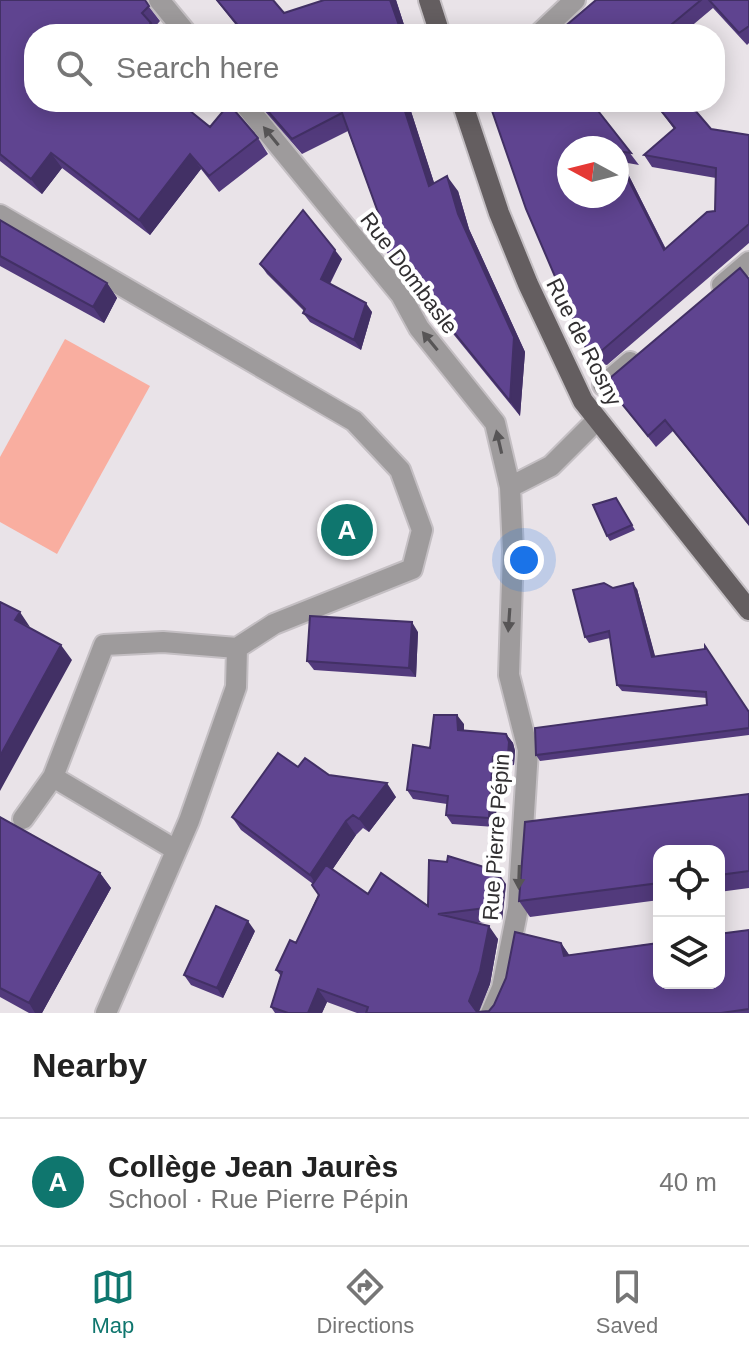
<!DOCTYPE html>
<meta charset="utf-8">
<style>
:root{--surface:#fff;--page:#f6f6f6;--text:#222;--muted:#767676;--line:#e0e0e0;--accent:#0f766e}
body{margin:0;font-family:Helvetica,sans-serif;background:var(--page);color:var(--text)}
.controls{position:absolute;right:24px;bottom:24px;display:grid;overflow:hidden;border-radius:16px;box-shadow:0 4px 20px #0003}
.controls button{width:72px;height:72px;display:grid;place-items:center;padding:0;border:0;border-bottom:2px solid var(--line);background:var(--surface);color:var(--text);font:40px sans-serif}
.compass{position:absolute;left:557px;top:136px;width:72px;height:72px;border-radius:50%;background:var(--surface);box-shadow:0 4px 20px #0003;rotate:277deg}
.you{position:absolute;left:524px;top:560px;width:28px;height:28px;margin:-20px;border:6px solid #fff;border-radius:50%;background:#1a73e8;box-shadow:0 0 0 12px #1a73e833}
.badge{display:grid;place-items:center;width:52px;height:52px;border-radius:50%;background:var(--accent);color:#fff;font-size:26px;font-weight:700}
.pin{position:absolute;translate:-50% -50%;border:4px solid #fff;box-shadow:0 2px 8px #0006}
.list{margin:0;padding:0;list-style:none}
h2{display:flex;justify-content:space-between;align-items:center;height:104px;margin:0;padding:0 32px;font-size:34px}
h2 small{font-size:26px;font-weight:400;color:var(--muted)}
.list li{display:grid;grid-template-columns:52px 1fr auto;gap:24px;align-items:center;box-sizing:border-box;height:128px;padding:0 32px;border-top:2px solid var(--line)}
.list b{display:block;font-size:30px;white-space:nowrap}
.list p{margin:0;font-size:26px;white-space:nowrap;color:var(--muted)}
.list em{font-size:26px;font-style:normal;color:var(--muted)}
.icon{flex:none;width:44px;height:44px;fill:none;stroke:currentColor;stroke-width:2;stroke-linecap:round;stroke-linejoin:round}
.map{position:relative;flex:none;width:749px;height:1013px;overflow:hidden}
.search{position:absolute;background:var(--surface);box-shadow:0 4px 20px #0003;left:24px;right:24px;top:24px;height:88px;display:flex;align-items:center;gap:20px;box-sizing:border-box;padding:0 28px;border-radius:32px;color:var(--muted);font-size:30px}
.sheet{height:232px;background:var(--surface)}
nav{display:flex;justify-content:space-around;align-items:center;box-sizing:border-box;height:112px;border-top:2px solid var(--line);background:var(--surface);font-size:22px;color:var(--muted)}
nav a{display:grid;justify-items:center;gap:4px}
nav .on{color:var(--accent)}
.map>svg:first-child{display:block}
.green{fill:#f9aea0}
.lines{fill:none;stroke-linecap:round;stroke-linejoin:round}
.minor-casing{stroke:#c4bfc3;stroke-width:24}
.major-casing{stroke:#c4bfc3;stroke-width:24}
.minor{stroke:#9e9b9c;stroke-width:20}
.major{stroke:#645e60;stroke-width:20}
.wall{fill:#523a7c;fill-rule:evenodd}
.shaded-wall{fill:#423065}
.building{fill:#5f4490;stroke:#423065;stroke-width:2}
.oneway{fill:#575556}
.labels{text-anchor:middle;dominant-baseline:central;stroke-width:8;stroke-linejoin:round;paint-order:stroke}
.street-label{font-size:22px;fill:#312f31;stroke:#fff}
</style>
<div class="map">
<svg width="749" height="1013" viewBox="0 0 749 1013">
<rect width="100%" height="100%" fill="#e9e3e8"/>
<!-- green -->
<path class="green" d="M65,339L150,386L57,554L0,522V457Z"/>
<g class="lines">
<defs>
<path id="minor" d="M159,0L187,34
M539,34L575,0
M243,102L401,295L419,328L495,423L510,487L513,551L509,675L528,750L518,908L502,988L491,1013
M0,215L354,421L400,470L422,530L412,569L274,624L237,648L236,687L189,821L106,1013
M722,285L749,262
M603,385L630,362
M510,487L551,466L596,421
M53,777L176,850
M23,819L53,777L104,645L163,642L237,648"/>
<path id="major" d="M429,0L440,34
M462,102L499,213L528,284L583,401L749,610"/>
</defs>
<!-- minor casing -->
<use href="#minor" class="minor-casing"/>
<!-- major casing -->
<use href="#major" class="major-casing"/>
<!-- minor -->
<use href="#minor" class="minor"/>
<!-- major -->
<use href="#major" class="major"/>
</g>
<!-- wall -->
<path class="wall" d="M0,0L146,3L160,21L154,28L158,34H34L210,127L258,138L268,154L219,192L201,169L150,235L62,168L42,194L0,161Z
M216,0H273L284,13L324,0H396L407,34H243Z
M596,0H749V43L747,45L713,8L682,34H556Z
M257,102H408L434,183L458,191L469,229L525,352L520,416L375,238L365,223L379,215L348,131L302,154Z
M491,102H600L594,106L639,165L622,162L666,249L715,211L716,178L652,167L644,155L674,129L658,107L711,129L749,135V243L607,365L595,362L587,351ZM569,148H617V196Z
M0,220L107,283L117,298L104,323L0,266Z
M342,259L330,284L372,312L361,350L310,322L303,313L304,311L267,274L260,264Z
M749,279V526L673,431L656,447L609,388Z
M616,498L635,530L610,541L607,536Z
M613,588L637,589L655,657L749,712V735L540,761L536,755L707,705V698L622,691L617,685L610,638L589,643L585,637Z
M418,632L416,677L314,670L307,661Z
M464,724V730L506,734L513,743L515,751L514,765L500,767L495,827L452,824L446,815L447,804L413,799L407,790L430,748Z
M298,767L329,775L396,797L369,832L363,828L356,835L332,870L368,894L428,906L506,884L502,920L477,923L498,939L490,984L479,1012L489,1011L561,943L569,955L749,930V1013H357L327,1002L322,1013H275L271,1007L281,976L276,970L296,943L318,895L313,884L241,830L232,817Z
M749,794V888L719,892V851H659V900L530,917L519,901Z
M0,817L100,873L111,888L42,1013H29L0,997Z
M255,931L223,998L191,985L184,975Z"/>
<!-- shaded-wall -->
<path class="shaded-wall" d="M390,0H396L407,34H402Z
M151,23L158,34H142Z
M402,102H408L440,201L429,186Z
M51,153L62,168L42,194L31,179Z
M190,154L201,169L150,235L139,220Z
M617,155L622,162L672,262L664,250Z
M447,176L458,191L469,229L525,352L520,416L510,401Z
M335,250L342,259L327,288L321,279Z
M107,283L117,298L104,323L93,307Z
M366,303L372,312L361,350L354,340Z
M633,583L637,589L657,663L652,657Z
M20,612L30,627L15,620Z
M412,622L418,632L416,677L409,668Z
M61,645L72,660L0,791V756Z
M457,715L464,724V739L458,730Z
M506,734L513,743L515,751L514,765L508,755Z
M493,757L500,767L495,827L489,818Z
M387,783L396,797L369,832L359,819Z
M346,821L356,835L319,889L310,875Z
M497,871L506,884L502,920L493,907Z
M100,873L111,888L42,1013H35L29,1003Z
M248,921L255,931L223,998L217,988Z
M489,926L498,939L490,984L478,1013L469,1001Z
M561,943L570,956H564Z
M318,989L327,1002L322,1013H308Z"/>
<!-- building -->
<path class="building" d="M0,0H145L149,6L142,13L151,23L142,34H34V102H179L210,127L229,104L258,138L209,176L190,154L139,220L51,153L31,179L0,154Z
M217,0H273L284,13L324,0H390L402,34H245Z
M596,0H701L660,34H556Z
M709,0H749V26L739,33Z
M260,102H402L429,186L447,176L458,214L514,337L510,401L365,223L379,215L342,113L292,139Z
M491,102H591L631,153L617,151V148H569V196H617V157L664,250L707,212L715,211L716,168L644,155L675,128L658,107L664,102H688L711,129L749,135V224L599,353L587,351L526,209L490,105Z
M303,210L335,250L321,279L366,303L354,340L303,313L305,309L260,264Z
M0,220L107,283L93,307L0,256Z
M740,268L749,279V524L665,420L648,436L609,388L610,378Z
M616,498L632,525L607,536L593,505Z
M604,583L613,588L633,583L652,657L705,649V646L749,712V728L536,755L535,728L707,705L706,692L617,685L609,631L585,637L573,590Z
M0,602L20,612L15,620L61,645L0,756Z
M310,616L412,622L409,668L307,661Z
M434,715H457L458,730L506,734L509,742L508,755L493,757L489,818L446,815L448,796L407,790L413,745L430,748Z
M278,753L298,767L305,758L329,775L387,783L359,819L353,815L346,821L310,875L232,817Z
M749,794V871L719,875V851H659V883L519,901L525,822Z
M0,817L100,873L29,1003L0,988Z
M448,856L497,871L493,907L438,914L489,926L480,971L469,1001L477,1012L489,1011L494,1005L506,978L515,932L561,943L564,956L659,943V983H719V934L749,930V1009L721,1013H366L368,1007L318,989L308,1013H288L271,1007L282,972L276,970L290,940L296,943L319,895L312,885L326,865L368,894L381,873L428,906L429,860L447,862Z
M216,906L248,921L217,988L184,975Z"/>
<!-- one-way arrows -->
<defs><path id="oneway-solid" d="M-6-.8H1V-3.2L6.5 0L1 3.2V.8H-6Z" transform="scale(2)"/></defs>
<g class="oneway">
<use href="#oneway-solid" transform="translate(271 136) rotate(-129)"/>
<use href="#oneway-solid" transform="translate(430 341) rotate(-129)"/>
<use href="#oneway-solid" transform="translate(499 442) rotate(-103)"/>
<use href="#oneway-solid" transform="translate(509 620) rotate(94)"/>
<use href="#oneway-solid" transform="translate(519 877) rotate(92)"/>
</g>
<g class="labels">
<!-- street labels -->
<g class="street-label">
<text transform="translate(409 273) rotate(53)">Rue Dombasle</text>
<text transform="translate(584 342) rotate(63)">Rue de Rosny</text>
<text transform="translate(496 837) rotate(-86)">Rue Pierre Pépin</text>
</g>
</g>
</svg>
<div class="controls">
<button><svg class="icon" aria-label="locate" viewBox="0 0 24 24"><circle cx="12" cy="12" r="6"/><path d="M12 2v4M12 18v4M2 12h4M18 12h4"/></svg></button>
<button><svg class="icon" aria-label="layers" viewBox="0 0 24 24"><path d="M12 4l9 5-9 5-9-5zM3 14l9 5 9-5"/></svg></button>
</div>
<svg class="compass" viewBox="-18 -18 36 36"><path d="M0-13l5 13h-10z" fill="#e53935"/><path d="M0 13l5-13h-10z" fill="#767676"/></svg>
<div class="you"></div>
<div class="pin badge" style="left:347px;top:530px">A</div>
<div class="search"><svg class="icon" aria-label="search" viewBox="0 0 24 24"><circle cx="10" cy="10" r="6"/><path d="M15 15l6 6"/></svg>Search here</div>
</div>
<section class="sheet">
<h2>Nearby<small></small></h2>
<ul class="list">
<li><span class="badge">A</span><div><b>Collège Jean Jaurès</b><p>School · Rue Pierre Pépin</p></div><em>40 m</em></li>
</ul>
</section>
<nav>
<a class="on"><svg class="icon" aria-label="map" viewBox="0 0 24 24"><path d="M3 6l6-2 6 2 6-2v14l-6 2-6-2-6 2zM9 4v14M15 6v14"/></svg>Map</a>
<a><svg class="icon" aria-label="directions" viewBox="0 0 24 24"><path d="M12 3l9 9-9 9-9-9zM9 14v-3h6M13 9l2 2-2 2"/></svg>Directions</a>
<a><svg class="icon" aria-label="saved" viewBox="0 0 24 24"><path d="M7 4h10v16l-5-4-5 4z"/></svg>Saved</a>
</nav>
